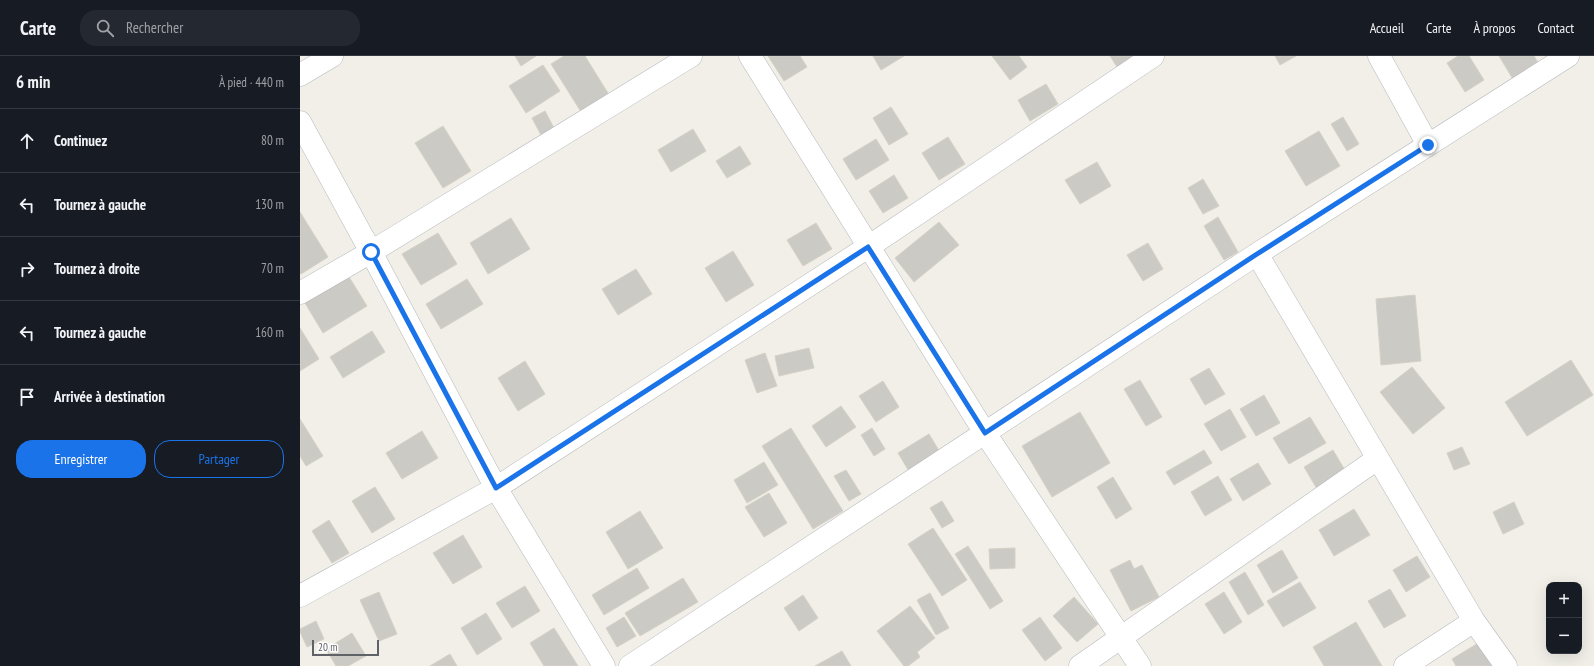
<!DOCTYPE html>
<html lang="fr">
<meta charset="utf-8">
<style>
:root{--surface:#171b24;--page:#242831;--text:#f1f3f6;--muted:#9ea1a6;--line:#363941;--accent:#1a73e8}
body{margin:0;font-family:"PT Sans Narrow",sans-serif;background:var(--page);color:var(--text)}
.controls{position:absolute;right:12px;bottom:12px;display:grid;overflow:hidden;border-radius:8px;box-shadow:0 4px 16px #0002}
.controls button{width:36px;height:36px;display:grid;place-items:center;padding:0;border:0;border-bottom:1px solid var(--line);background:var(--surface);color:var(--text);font:20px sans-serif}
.scale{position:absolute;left:12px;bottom:10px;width:67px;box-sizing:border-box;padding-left:4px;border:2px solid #5f6368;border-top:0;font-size:11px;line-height:14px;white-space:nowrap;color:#5f6368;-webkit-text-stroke:3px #fff;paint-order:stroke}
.stop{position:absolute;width:12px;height:12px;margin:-9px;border:3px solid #1a73e8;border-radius:50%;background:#fff}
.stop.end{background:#1a73e8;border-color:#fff;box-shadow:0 1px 4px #0008}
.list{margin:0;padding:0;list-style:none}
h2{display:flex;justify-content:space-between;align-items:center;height:52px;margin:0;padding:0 16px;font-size:17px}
h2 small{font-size:13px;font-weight:400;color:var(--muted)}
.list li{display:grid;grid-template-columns:26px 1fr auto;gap:12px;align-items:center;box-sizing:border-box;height:64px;padding:0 16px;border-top:1px solid var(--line)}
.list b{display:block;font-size:15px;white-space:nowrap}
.list em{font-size:13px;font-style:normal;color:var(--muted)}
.actions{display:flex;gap:8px;padding:12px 16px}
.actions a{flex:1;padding:9px 0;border:1px solid var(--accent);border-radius:16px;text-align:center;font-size:14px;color:var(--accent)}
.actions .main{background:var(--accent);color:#fff}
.icon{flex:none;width:22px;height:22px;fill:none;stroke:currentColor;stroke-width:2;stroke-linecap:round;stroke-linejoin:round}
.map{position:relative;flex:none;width:1294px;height:610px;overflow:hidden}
header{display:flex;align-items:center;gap:24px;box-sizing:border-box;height:56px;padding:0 20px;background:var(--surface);border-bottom:1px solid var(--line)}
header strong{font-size:19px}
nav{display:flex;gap:22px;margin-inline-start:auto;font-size:14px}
.search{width:280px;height:36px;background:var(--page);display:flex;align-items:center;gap:10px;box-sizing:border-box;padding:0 14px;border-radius:16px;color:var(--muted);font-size:15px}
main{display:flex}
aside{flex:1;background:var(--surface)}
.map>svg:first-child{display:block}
.building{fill:#cccac5;stroke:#d6d1c6}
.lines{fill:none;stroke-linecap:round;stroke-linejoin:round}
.street-casing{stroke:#b5b8bc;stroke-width:23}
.street{stroke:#fff;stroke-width:22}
.route{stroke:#1a73e8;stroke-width:5}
</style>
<header>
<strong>Carte</strong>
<div class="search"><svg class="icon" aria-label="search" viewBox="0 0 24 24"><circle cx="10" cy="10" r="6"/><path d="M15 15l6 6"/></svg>Rechercher</div>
<nav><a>Accueil</a><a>Carte</a><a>À propos</a><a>Contact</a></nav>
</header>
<main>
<aside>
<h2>6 min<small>À pied · 440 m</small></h2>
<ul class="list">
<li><svg class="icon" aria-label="ahead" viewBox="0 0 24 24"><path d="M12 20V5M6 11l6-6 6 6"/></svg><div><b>Continuez</b></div><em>80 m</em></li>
<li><svg class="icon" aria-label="left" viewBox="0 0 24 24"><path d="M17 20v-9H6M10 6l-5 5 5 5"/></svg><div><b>Tournez à gauche</b></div><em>130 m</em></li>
<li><svg class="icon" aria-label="right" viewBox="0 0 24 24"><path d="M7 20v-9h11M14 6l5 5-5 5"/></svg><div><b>Tournez à droite</b></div><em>70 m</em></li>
<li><svg class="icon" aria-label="left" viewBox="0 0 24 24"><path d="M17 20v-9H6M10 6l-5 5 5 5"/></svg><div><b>Tournez à gauche</b></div><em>160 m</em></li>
<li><svg class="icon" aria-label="arrive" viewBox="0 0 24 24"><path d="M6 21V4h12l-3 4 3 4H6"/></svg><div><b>Arrivée à destination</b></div></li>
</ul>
<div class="actions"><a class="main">Enregistrer</a><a>Partager</a></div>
</aside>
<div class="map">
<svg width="1294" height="610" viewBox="0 0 1294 610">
<rect width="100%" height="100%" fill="#f1efe8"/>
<!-- building -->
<path class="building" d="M215,0H236L221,10Z
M264,0H285L311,42L283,59L251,8Z
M468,0H500L507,11L484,25Z
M573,0H604L581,14Z
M692,0H719L727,11L710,24Z
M810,0H841L819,14Z
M975,0H996L980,9Z
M1158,0H1169L1184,24L1165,36L1147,7Z
M1199,0H1234L1240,10L1214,25Z
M243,9L260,35L226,57L209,30Z
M746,28L758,48L730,65L718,44Z
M591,51L608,78L589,89L573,62Z
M245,55L255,74L242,81L232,62Z
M1043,61L1059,88L1047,95L1031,68Z
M143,70L171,115L143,132L115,87Z
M393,73L406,95L371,116L358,94Z
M1019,75L1040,110L1006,130L985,95Z
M648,81L665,108L639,124L622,97Z
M576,83L589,104L556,124L543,103Z
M440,90L451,108L427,122L416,105Z
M797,106L811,130L780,148L765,124Z
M594,119L608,142L583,157L569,135Z
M903,123L919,150L903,158L888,132Z
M0,156L28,201L1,218L0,217Z
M918,161L938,196L924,204L904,170Z
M211,162L230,193L188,218L170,187Z
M639,166L659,189L614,226L595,202Z
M516,167L532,193L503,210L487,184Z
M138,177L157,208L121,229L102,198Z
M848,187L863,213L843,225L827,199Z
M433,195L454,229L426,246L405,212Z
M336,213L352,238L318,259L302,233Z
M46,216L67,250L23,277L2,242Z
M167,223L183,248L141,273L126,248Z
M1115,239L1121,305L1081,309L1076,243Z
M0,272L19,303L0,315Z
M72,275L85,296L43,322L30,301Z
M509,292L514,312L479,320L475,300Z
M465,297L477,330L457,337L445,304Z
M1271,304L1293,339L1227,380L1205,346Z
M225,305L245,338L218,355L198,322Z
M1112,311L1145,352L1113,378L1080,336Z
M909,312L925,338L905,349L890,323Z
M840,324L862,361L846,370L824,333Z
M583,325L599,351L576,366L559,340Z
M964,339L980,367L956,380L940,353Z
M541,350L556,371L526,391L512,370Z
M930,353L946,381L921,395L904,368Z
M780,356L810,407L752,441L722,390Z
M1010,361L1026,387L989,408L973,382Z
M0,363L23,400L6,410L0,400Z
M491,372L543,455L513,473L462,390Z
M572,372L585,393L574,400L561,379Z
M122,375L138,402L102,423L86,397Z
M629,378L641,398L610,417L598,397Z
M1162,391L1170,408L1154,414L1147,397Z
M904,394L912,407L874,429L866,416Z
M1033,394L1046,416L1017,433L1004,411Z
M464,406L478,429L447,447L434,424Z
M958,407L971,428L943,445L930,423Z
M546,414L561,438L549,445L534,420Z
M918,420L932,444L905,460L891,436Z
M813,421L832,453L816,463L797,431Z
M75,431L95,463L72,477L52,445Z
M469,437L487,467L464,481L445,451Z
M642,445L654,465L642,472L630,452Z
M1214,446L1224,468L1203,478L1193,456Z
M1054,453L1070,479L1034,500L1019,474Z
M340,455L363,492L328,513L306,476Z
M29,464L49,497L32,507L12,475Z
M633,472L667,524L642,540L608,488Z
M163,479L182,511L153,528L133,497Z
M668,490L703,545L690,553L655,498Z
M715,492V512L690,513L689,493Z
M982,494L998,522L973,537L957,509Z
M1117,500L1130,521L1106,536L1093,514Z
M830,504L834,513L842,509L859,541L831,555L810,514Z
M337,512L349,532L304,559L292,539Z
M945,516L964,549L948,559L929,526Z
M383,522L398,546L340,580L325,557Z
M1000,526L1016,552L983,571L967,545Z
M225,530L240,555L212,572L196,547Z
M1090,533L1106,560L1084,572L1068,545Z
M79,536L97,578L79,585L60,544Z
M924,536L942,566L924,578L905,548Z
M630,537L649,572L636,579L617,544Z
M503,539L518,562L499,575L484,552Z
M774,541L798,568L777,586L753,560Z
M610,550L635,582L617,596L620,601L608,610H604L577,575Z
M186,557L202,583L177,599L161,572Z
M324,561L336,580L317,591L306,572Z
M740,561L762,592L745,605L722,574Z
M16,565L24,583L7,591L0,576V573Z
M1056,566L1082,610H1024L1013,591Z
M254,572L278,610H244L230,587Z
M52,577L66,600L48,610H36L26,593Z
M1180,586L1195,610H1156L1152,603Z
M542,595L551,610H515Z
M150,598L157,610H130Z"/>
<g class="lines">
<defs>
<path id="street" d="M450,0L685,377L840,610
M1079,0L1128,89
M0,19L32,0
M0,66L71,196L196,432L304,610
M957,198L1174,565L1206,610
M0,237L71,196L391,0
M0,540L196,432L568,191L853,0
M330,610L957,198L1268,0
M780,610L1077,403
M1105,610L1174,565"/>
</defs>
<!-- street casing -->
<use href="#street" class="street-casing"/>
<!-- street -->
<use href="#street" class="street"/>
</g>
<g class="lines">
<!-- route -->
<path class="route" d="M71,196L196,432L568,191L685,377L957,198L1128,89"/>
</g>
</svg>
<div class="controls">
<button>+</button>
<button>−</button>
</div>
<div class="scale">20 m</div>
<div class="stop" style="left:71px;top:196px"></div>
<div class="stop end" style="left:1128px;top:89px"></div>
</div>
</main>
